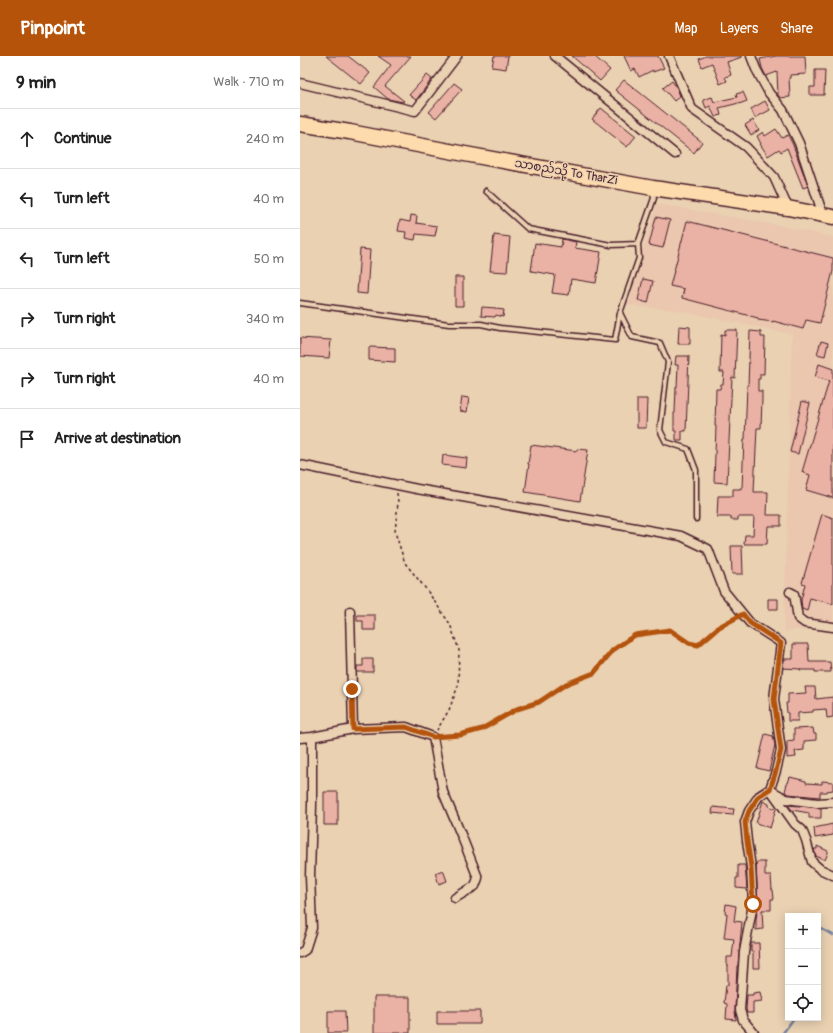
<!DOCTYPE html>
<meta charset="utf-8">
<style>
:root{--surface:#fff;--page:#f2f2f2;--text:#222;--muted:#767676;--line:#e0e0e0;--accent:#b45309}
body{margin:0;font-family:Pangolin,"Noto Sans Myanmar",sans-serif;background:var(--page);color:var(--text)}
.controls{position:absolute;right:12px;bottom:12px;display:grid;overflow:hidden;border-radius:0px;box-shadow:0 2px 10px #0003}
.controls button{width:36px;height:36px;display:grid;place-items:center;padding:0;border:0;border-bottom:1px solid var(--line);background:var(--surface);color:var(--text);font:20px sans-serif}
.stop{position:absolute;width:12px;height:12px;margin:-9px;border:3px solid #b45309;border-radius:50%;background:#fff}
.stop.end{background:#b45309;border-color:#fff;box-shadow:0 1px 4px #0008}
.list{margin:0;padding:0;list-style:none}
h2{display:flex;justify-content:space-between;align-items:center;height:52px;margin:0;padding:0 16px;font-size:17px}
h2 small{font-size:13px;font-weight:400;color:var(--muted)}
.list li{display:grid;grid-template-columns:26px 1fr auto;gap:12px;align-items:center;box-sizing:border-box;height:60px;padding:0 16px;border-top:1px solid var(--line)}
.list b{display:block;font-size:15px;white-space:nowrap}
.list em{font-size:13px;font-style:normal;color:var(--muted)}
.icon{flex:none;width:22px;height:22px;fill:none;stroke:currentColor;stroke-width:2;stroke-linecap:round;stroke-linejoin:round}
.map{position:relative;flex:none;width:533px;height:977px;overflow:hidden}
header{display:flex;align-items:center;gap:24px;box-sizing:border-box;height:56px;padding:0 20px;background:var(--accent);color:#fff}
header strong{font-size:19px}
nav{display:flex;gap:22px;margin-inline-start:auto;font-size:14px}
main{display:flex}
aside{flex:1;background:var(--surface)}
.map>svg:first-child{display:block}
.built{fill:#eac7ae}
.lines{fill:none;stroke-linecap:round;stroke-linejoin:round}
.stream{stroke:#73809e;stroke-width:2.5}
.building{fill:#eab1a5;stroke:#4a1f2b}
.service-casing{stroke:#4a1f2b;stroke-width:7}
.minor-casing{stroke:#4a1f2b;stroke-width:11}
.trunk-casing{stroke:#4a1f2b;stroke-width:17}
.path{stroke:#4a1f2b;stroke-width:1.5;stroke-dasharray:3 3;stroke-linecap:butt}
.service{stroke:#ead1b2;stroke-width:4}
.minor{stroke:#ead1b2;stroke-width:8}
.trunk{stroke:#fedbac;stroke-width:14}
.route{stroke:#b45309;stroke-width:5}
.labels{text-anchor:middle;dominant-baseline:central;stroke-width:3;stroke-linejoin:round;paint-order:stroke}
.street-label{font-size:12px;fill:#4a1f2b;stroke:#ead1b2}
</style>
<header>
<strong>Pinpoint</strong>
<nav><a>Map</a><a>Layers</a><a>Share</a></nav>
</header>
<main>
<aside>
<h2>9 min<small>Walk · 710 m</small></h2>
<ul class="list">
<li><svg class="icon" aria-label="ahead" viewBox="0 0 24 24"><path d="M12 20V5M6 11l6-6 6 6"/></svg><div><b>Continue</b></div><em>240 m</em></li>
<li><svg class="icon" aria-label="left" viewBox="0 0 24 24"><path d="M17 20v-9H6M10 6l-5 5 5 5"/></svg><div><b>Turn left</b></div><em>40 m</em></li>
<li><svg class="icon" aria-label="left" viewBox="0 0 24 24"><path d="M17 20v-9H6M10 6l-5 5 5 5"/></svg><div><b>Turn left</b></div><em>50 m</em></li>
<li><svg class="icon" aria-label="right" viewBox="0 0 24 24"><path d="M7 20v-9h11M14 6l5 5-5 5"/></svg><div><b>Turn right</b></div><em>340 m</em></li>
<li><svg class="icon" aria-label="right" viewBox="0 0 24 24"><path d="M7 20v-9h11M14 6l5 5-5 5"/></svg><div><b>Turn right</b></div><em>40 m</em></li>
<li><svg class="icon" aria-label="arrive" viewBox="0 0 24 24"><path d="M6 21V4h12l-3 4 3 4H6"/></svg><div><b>Arrive at destination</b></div></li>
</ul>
</aside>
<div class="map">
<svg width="533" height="977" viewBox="0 0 533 977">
<rect width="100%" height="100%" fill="#ead1b2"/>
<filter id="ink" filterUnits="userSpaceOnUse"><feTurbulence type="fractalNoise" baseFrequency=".025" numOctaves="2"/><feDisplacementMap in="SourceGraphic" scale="8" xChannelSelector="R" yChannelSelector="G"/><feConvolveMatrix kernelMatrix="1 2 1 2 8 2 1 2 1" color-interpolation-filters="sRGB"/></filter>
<g filter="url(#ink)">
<!-- built -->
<path class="built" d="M357,148L481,170L533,181V571L484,575L492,278L375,254L326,249Z"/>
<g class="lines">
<!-- stream -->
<path class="stream" d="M518,871L533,879
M483,977L494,962"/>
</g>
<!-- building -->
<path class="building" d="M26,0H48L70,17L61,28Z
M78,0H111L85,30L104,45L103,46L88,43L74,31L91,9Z
M194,0H208L206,13L192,11Z
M272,0H294L310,14L300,25Z
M324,0H358L364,12L353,16V14L339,21L335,13L331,15Z
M406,0H442V1L427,6L431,19L425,21L427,25L420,28L412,7L402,11L399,3Z
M476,0H505L506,18L490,19V22H489L490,41L480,42L478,39L477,16L466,20L462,12L460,3Z
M515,14H525L524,39H510V31H515Z
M127,19L132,23L116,44L109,39Z
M324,24L402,86L394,97L315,34Z
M372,25L377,32L380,40L374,45L363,32Z
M154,27L162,33L136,62L129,56Z
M443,36L447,45L439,48V47L419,52L421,59L415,61L410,50L406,52L403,44L412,41L414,46L437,41L436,38Z
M465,45L470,54L455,62L451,53Z
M301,52L336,80L327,91L292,63Z
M453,64L459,74L451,79L445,69Z
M476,73L482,82L488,79L493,89L508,130L503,132L487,92L481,96L479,93L468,100L460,88H461L457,80L463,76L465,80Z
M111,159L117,160L116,167L137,170L135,180L116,178L115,184L105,182L106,176L98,175L100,164L110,166Z
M356,161L370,164L363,192L349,189Z
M387,165L533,202V215L520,267L506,264L503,273L473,265V266L458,264V262L382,242L384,233L370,230Z
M194,179L210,181L207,216L190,215Z
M262,183L276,186L275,192L301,196L296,227L271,223L269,239L252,237L255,219L231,215L235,187L261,191Z
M60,193L70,194L67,238L57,237Z
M155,221H163V250H155Z
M343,223L353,225L348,247L338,244Z
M182,251L196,252V253L204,254L203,261L196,259L195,261L181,260Z
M379,270L390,271V288H378Z
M425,274H437L435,322L432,321L427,427L414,426L416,370H415L416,333H420L421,328H423L424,316H420L421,278L425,279Z
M450,275L461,276V281H465L464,318H460V323H458V335H462V343L461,372H457L454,436H468L467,459H481V470H468L467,488H444L445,479H453L454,461H438V464H431V461H417L418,440H433V433H440V432H442L444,383H445L447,329L448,330Z
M0,282L31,284L29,302L0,300Z
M521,285L528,287L525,300L517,298Z
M69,291L95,292V306L69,304Z
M376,300H389L386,375H382V384H376V375H374V357H375L376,331H377L378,309H375Z
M519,308L533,313V442L506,434L510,419L502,416L529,325L515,321Z
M162,341L169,342L167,356L160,355Z
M337,343H347L346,372H337Z
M502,345L510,347L498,398L490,396Z
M231,389L277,395V393L288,394L280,445L225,436L229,408H228Z
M143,399L167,402L166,412L142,409Z
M522,458L533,462V548L510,542L507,555L502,553L501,544L505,528L502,527Z
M431,490H442L443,518H432Z
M468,543H478V553H468Z
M57,559H75V574H63V565H57Z
M493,588H508L509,606H530L531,616H515V614H500V613L483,612L484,603H493Z
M63,603H73V616H57V610H63Z
M505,631H515L516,643L533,641V661L527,662L526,653L513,654V656L498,657V665H488V657H487L486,647H488V638L506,637Z
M513,672L514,678H516V684L504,685V694L495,695L496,701L487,702V685L494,684V673Z
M465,678L473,680L475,689L469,715L457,712Z
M490,721L506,725V727L522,728V725L533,726V734L527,735V736H520V741L488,738L485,736L487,727H488Z
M24,736H38V769H24Z
M463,745L469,748V750L476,753L470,772L456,767Z
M488,749L521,752V762H509V757L492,754Z
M413,751L434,753L433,759L412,757Z
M533,768V779L515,782L514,772Z
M517,790L528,795V797L525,804L516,800L514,793H517Z
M457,806H465V820H471L472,834H473L474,843H471V854H462L463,873L456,874V864L458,848L456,808H457Z
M438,809H445L447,833L436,832V822H438Z
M143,814L147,825L139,828L135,817Z
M426,848L436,850L434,865L442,866L438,910H437L435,954L436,964L426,963L427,948L424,947L426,929H428V909H427V901H432L434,883L424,882L427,858L425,857Z
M451,887H459L460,912H453V895L451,896Z
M460,936L462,945L453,946V957H447L446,953L447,939H453V937Z
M74,941H110V977H74Z
M28,955H45L46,977H28Z
M137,955H180V968H137Z"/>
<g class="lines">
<defs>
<path id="service" d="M186,135L228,173L311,189L338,188L354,142L353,134
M338,188L339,202L320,257L332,281L360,287L368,306L360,374L366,386L388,393L396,414V463
M0,247L149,268H181L200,272L315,284L320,257"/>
<path id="minor" d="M255,0L375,98
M369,0L392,53L446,91L474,121L488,152
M451,0L456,13L469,37L483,54L499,87L523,159
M0,27L115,55L157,0
M0,409L117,433L381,480L408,493L424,535L450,567L481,587L474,643L481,694L476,715L470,733L459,740L449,755L445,766L447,785L451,811L453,848L444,896L440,954L443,964L454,977
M490,536L494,538L498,562L505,567L533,571
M53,673L106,671L133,681L143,736L162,781L178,822L175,830L155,842
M0,682L12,681L53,673L50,555
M470,733L495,768L502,774L506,784L512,806L520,813L533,819
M474,736L486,743L517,747L533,746
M0,897L5,894L12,872L10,820L12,749V681"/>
<path id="trunk" d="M0,68L50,76L165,98L353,132L488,152L533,161"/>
</defs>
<!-- service casing -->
<use href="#service" class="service-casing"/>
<!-- minor casing -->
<use href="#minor" class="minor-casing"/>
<!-- trunk casing -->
<use href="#trunk" class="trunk-casing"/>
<!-- path -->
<path class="path" d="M97,437L98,446L95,476L105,507L126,533L150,568L159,594L158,630L149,654L137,674
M140,680L160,679L182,673L217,653L239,646L266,628L294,617L313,594L335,579L370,574L389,587L398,589L419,571L436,562"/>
<!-- service -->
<use href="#service" class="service"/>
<!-- minor -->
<use href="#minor" class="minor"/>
<!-- trunk -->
<use href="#trunk" class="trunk"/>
</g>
</g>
<g class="lines" filter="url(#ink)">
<!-- route -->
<path class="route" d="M52,633L53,673L106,671L133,681L160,679L182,673L217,653L239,646L266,628L294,617L313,594L335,579L370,574L389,587L398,589L419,571L443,558L450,567L481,587L474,643L481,694L476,715L470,733L459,740L449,755L445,766L447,785L451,811L453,848"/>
</g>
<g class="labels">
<!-- street labels -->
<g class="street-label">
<text transform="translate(266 116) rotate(10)">သာစည်သို့ To TharZi</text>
</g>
</g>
</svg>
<div class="controls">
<button>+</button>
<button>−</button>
<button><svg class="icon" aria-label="locate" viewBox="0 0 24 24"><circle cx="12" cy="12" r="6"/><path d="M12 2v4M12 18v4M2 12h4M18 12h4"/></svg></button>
</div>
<div class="stop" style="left:453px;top:848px"></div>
<div class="stop end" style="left:52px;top:633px"></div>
</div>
</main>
